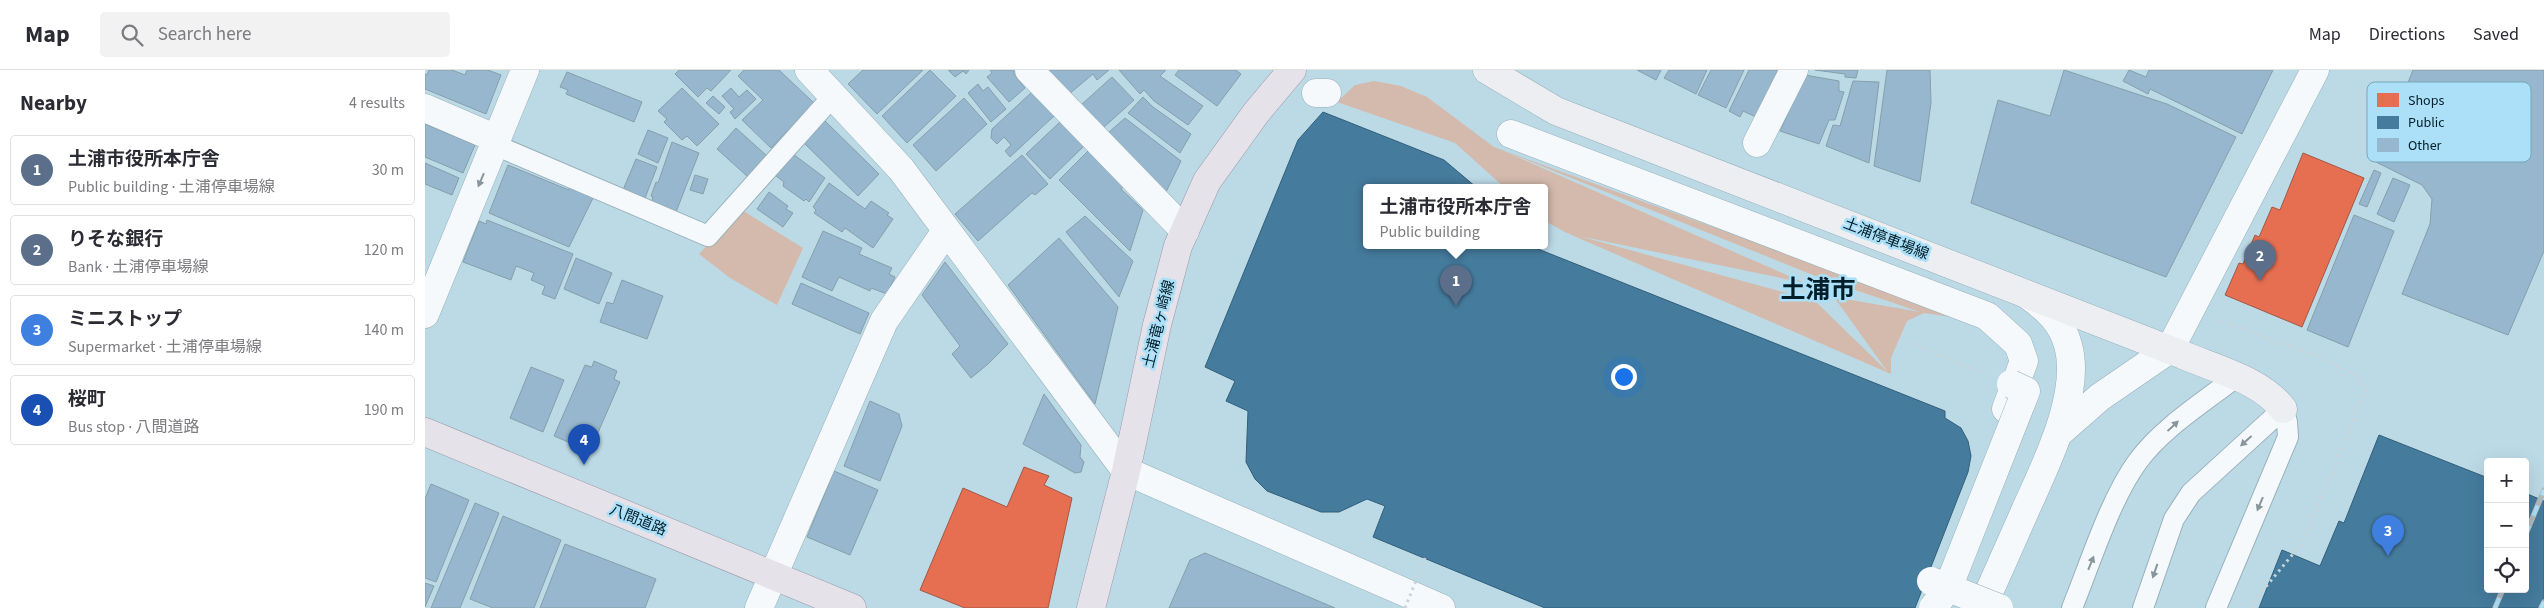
<!DOCTYPE html>
<meta charset="utf-8">
<style>
:root{--surface:#fff;--page:#f2f2f3;--text:#2b2b33;--muted:#7c7c81;--line:#e1e1e2;--accent:#db2777}
body{margin:0;font-family:"Source Sans 3","Noto Sans JP",sans-serif;background:var(--page);color:var(--text)}
.controls{position:absolute;right:15px;bottom:15px;display:grid;overflow:hidden;border-radius:5px;box-shadow:0 5px 20px #0002}
.controls button{width:45px;height:45px;display:grid;place-items:center;padding:0;border:0;border-bottom:1px solid var(--line);background:var(--surface);color:var(--text);font:25px sans-serif}
.you{position:absolute;left:1198px;top:306px;width:18px;height:18px;margin:-12px;border:4px solid #fff;border-radius:50%;background:#1a73e8;box-shadow:0 0 0 8px #1a73e833}
.badge{display:grid;place-items:center;width:32px;height:32px;border-radius:50%;background:var(--accent);color:#fff;font-size:16px;font-weight:700}
.pin{position:absolute;translate:-50% -41px;filter:drop-shadow(0 1px 2px #0008)}
.pin::after{content:'';position:absolute;top:26px;width:18px;height:15px;background:inherit;clip-path:polygon(0 0,100% 0,50% 100%)}
.popup{position:absolute;left:938px;top:114px;width:185px;height:65px;box-sizing:border-box;display:grid;place-content:center;border-radius:5px;background:var(--surface);filter:drop-shadow(0 1px 4px #0005);font-size:16px;white-space:nowrap;color:var(--muted)}
.popup b{font-size:19px;color:var(--text)}
.popup::after{content:'';position:absolute;left:50%;top:100%;margin-left:-10px;border:10px solid transparent;border-top-color:var(--surface)}
.list{margin:0;padding:0;list-style:none}
h2{display:flex;justify-content:space-between;align-items:center;height:65px;margin:0;padding:0 20px;font-size:21px}
h2 small{font-size:16px;font-weight:400;color:var(--muted)}
.list li{display:grid;grid-template-columns:32px 1fr auto;gap:15px;align-items:center;box-sizing:border-box;height:70px;margin:0 10px 10px;padding:0 10px;border:1px solid var(--line);border-radius:5px}
.list b{display:block;font-size:19px;white-space:nowrap}
.list p{margin:0;font-size:16px;white-space:nowrap;color:var(--muted)}
.list em{font-size:16px;font-style:normal;color:var(--muted)}
.icon{flex:none;width:28px;height:28px;fill:none;stroke:currentColor;stroke-width:2;stroke-linecap:round;stroke-linejoin:round}
.map{position:relative;flex:none;width:2119px;height:538px;overflow:hidden}
header{display:flex;align-items:center;gap:30px;box-sizing:border-box;height:70px;padding:0 25px;background:var(--surface);border-bottom:1px solid var(--line)}
header strong{font-size:24px}
nav{display:flex;gap:28px;margin-inline-start:auto;font-size:18px}
.search{width:350px;height:45px;background:var(--page);display:flex;align-items:center;gap:12px;box-sizing:border-box;padding:0 18px;border-radius:5px;color:var(--muted);font-size:19px}
main{display:flex}
aside{flex:1;background:var(--surface)}
.map>svg:first-child{display:block}
.green{fill:#d3baac;fill-rule:evenodd}
.shops{fill:#e76f51;stroke:#a25745}
.public{fill:#457b9d;stroke:#315f7a}
.building{fill:#96b7cd;stroke:#879eab}
.lines{fill:none;stroke-linecap:round;stroke-linejoin:round}
.service-casing{stroke:#96b0bb;stroke-width:22}
.pedestrian-casing{stroke:#96b0bb;stroke-width:29}
.minor-casing{stroke:#96b0bb;stroke-width:29}
.tertiary-casing{stroke:#96b0bb;stroke-width:29}
.secondary-casing{stroke:#96b0bb;stroke-width:29}
.primary-casing{stroke:#9897a7;stroke-width:29}
.path{stroke:#cad3d8;stroke-width:3;stroke-dasharray:2.5 4;stroke-linecap:butt}
.service{stroke:#f5f9fb;stroke-width:20}
.pedestrian{stroke:#f5f9fb;stroke-width:28}
.minor{stroke:#f5f9fb;stroke-width:28}
.tertiary{stroke:#f5f9fb;stroke-width:28}
.secondary{stroke:#edeef2;stroke-width:28}
.primary{stroke:#e6e2e9;stroke-width:28}
.rail-casing{stroke:#b0b9bc;stroke-width:5.5}
.rail{stroke:#abe0f8;stroke-width:4;stroke-dasharray:11;stroke-linecap:butt}
.pedestrian-bridge-casing{stroke:#96b0bb;stroke-width:29;stroke-linecap:butt}
.path-bridge{stroke:#cad3d8;stroke-width:3;stroke-dasharray:2.5 4;stroke-linecap:butt}
.pedestrian-bridge{stroke:#f5f9fb;stroke-width:28}
.oneway{fill:#88969c}
.labels{text-anchor:middle;dominant-baseline:central;stroke-width:5;stroke-linejoin:round;paint-order:stroke}
.street-label{font-size:15px;fill:#021e29;stroke:#abe0f8}
.town-label{font-size:25px;font-weight:bold;fill:#021e29;stroke:#abe0f8}
.key{fill:#abe0f8;stroke:#78a6ba;stroke-width:1}
.key-label{font-size:14px;fill:#021e29}
</style>
<header>
<strong>Map</strong>
<div class="search"><svg class="icon" aria-label="search" viewBox="0 0 24 24"><circle cx="10" cy="10" r="6"/><path d="M15 15l6 6"/></svg>Search here</div>
<nav><a>Map</a><a>Directions</a><a>Saved</a></nav>
</header>
<main>
<aside>
<h2>Nearby<small>4 results</small></h2>
<ul class="list">
<li><span class="badge" style="background:#5c6f8a">1</span><div><b>土浦市役所本庁舎</b><p>Public building · 土浦停車場線</p></div><em>30 m</em></li>
<li><span class="badge" style="background:#5c6f8a">2</span><div><b>りそな銀行</b><p>Bank · 土浦停車場線</p></div><em>120 m</em></li>
<li><span class="badge" style="background:#3f7fe0">3</span><div><b>ミニストップ</b><p>Supermarket · 土浦停車場線</p></div><em>140 m</em></li>
<li><span class="badge" style="background:#1a4fb4">4</span><div><b>桜町</b><p>Bus stop · 八間道路</p></div><em>190 m</em></li>
</ul>
</aside>
<div class="map">
<svg width="2119" height="538" viewBox="0 0 2119 538">
<rect width="100%" height="100%" fill="#bcdae6"/>
<!-- green -->
<path class="green" d="M949,11L976,16L1002,27L1069,77L1540,249L1499,243L1482,251L1466,288V304L1142,163L1120,151V117H1079L1030,73L912,32L930,15ZM1074,79L1398,209L1495,242L1409,227L1462,301L1390,231L1154,166L1380,213Z
M315,139L378,178L352,235L305,208L274,184Z"/>
<!-- shops -->
<path class="shops" d="M1878,83L1939,108L1877,257L1800,225L1814,193L1818,194L1830,165L1834,167L1847,137L1855,140Z
M599,397L624,406L619,415L647,428L623,538H540L495,520L538,418L582,437Z"/>
<!-- public -->
<path class="public" d="M898,42L1019,90L1051,117H942V175H1103L1520,341V348L1536,358L1543,371L1546,386L1543,402L1490,538H1120L948,467L960,436L942,429L914,442H896L842,421L830,409L821,392L823,341L801,331L810,311L780,297L873,70Z
M1954,365L2063,408V519H2100V423L2119,431V538H1834L1857,480L1895,496L1914,451L1919,453Z"/>
<!-- building -->
<path class="building" d="M4,0H27L40,5L42,0H63L76,5L61,44L0,19V4L2,5Z
M254,0H306L286,21L282,18L273,27L250,4Z
M319,0H354L389,33L346,78L317,50L338,30L313,6Z
M438,0H498L452,44L423,14Z
M505,0L531,26L482,73L457,46Z
M523,0H544L541,4L538,1L530,7Z
M565,0H589V4L600,18L584,32L562,7L567,3Z
M622,0H684L672,10L668,4L643,25Z
M694,0H741L735,6L778,36L763,55L729,31L719,20L715,24Z
M754,0H811L816,4L792,36L750,5Z
M1212,0H1236L1231,10Z
M1244,0H1282L1271,24L1239,8Z
M1286,0H1319L1301,38L1273,25Z
M1324,0H1353L1331,47L1318,41L1315,47L1304,41Z
M1390,0H1433L1431,8L1420,7V4Z
M1462,0H1505L1506,33L1495,112L1449,96Z
M1639,0L1742,34L1811,67L1741,207L1546,133L1573,30L1625,46Z
M1704,0L1721,7L1724,0H1848L1817,64L1725,19L1723,24L1698,11Z
M1988,0H2119V181L2083,265L1977,224L2005,154L2007,129L1997,115L1951,92Z
M142,2L217,32L209,52L141,24L143,20L135,17Z
M1380,5L1414,11V21L1419,22L1410,50H1404L1394,74L1355,61Z
M687,7L709,30L678,58L656,35Z
M1428,11L1454,12L1444,93L1401,76L1408,55L1415,56Z
M553,14L558,21L563,17L581,39L566,52L543,23Z
M257,18L294,54L272,76L262,66L257,70L239,52L242,49L233,41Z
M306,18L314,27L322,20L331,29L310,49L305,42L309,39L297,26Z
M607,22L629,46L585,87L580,81L586,75L579,67L572,74L566,68L567,59Z
M288,26L300,37L294,44L281,33Z
M718,27L728,37L766,64L755,83L703,43Z
M539,28L562,54L511,101L488,75Z
M700,48L756,91L741,122L683,63Z
M399,50L454,104L433,126L378,72Z
M635,52L659,76L625,109L601,84Z
M0,54L50,75L38,103L0,87Z
M311,58L342,86L323,107L292,79Z
M223,60L243,68L233,93L213,84Z
M247,72L274,83L251,142L226,133L228,127L226,126L231,112L233,113Z
M664,80L700,114L696,119L718,140L705,181L634,110Z
M368,84L400,108L384,132L381,129L379,131L358,116L359,112L350,105Z
M597,85L623,114L610,125L607,123L553,171L530,144Z
M211,89L232,97L220,128L198,120Z
M0,93L34,108L27,125L0,114Z
M83,95L144,120L145,116L169,126L144,177L64,143Z
M1949,100L1956,103L1942,137L1934,134Z
M270,105L283,109L278,124L265,120Z
M1968,108L1985,115L1969,152L1952,144Z
M404,113L440,139L446,131L464,143L462,145L468,149L448,178L420,158L417,162L389,143L391,140L388,137Z
M344,122L363,136L361,139L368,143L358,157L332,139Z
M1929,145L1969,161L1923,277L1882,260Z
M660,146L708,191L694,227L641,162Z
M62,150L148,184L130,229L117,224L120,216L106,210L109,203L91,196L86,210L38,192L54,151L61,154Z
M398,161L437,178L434,184L467,198L464,204L470,207L462,224L446,218L445,221L414,207L407,221L377,207Z
M634,168L693,237L670,334L583,215Z
M151,188L187,203L174,234L139,219Z
M520,192L583,274L563,294L546,308L527,284L535,276L497,225Z
M197,210L238,226L222,269L175,252L182,232L188,234Z
M376,213L444,243L435,264L367,234Z
M169,291L192,301L189,309L195,312L165,381L129,366L160,295L167,297Z
M106,297L139,310L118,362L85,348Z
M619,324L656,375L655,387L659,392L656,402L650,403L598,374Z
M445,331L474,344L477,356L455,411L419,396Z
M409,401L453,420L425,485L382,467Z
M6,414L44,430L11,512L0,508V429Z
M50,433L74,443L35,538H6Z
M78,446L136,470L109,538H68L45,529Z
M140,474L231,509L220,538H115Z
M780,483L910,538H744L765,490Z
M0,513L9,516L0,537Z"/>
<g class="lines">
<defs>
<path id="service" d="M70,75L283,166L409,25
M1647,538C1665,494 1685,429 1713,391C1737,358 1779,332 1811,307
M1718,538L1749,449L1766,423L1858,339L1862,352L1863,367L1791,538"/>
<path id="pedestrian" d="M891,23H902
M1086,64L1562,246L1593,274L1599,291L1581,339"/>
<path id="minor" d="M384,0L476,99L701,401
M604,0L760,161
M0,38L72,69
M1332,73L1369,0
M0,244L100,0
M334,538L459,251L521,161"/>
<path id="tertiary" d="M1635,362L1675,327L1745,279L1890,0
M701,401L1016,538
M1557,538C1571,506 1586,473 1600,441C1620,396 1657,324 1643,275C1637,252 1622,239 1604,226"/>
<path id="secondary" d="M1062,0L1131,41L1758,285C1791,299 1836,310 1858,339"/>
<path id="primary" d="M0,362L427,538
M666,538L701,401L732,255L753,176L782,111L831,43L867,0"/>
</defs>
<!-- service casing -->
<use href="#service" class="service-casing"/>
<!-- pedestrian casing -->
<use href="#pedestrian" class="pedestrian-casing"/>
<!-- minor casing -->
<use href="#minor" class="minor-casing"/>
<!-- tertiary casing -->
<use href="#tertiary" class="tertiary-casing"/>
<!-- secondary casing -->
<use href="#secondary" class="secondary-casing"/>
<!-- primary casing -->
<use href="#primary" class="primary-casing"/>
<!-- path -->
<path class="path" d="M1796,251L1897,288L1932,306L1941,319L1877,473L1830,530L1827,538
M1488,274L1557,303"/>
<!-- service -->
<use href="#service" class="service"/>
<!-- pedestrian -->
<use href="#pedestrian" class="pedestrian"/>
<!-- minor -->
<use href="#minor" class="minor"/>
<!-- tertiary -->
<use href="#tertiary" class="tertiary"/>
<!-- secondary -->
<use href="#secondary" class="secondary"/>
<!-- primary -->
<use href="#primary" class="primary"/>
<defs>
<path id="rail" d="M2100,466L2119,420
M2070,538L2078,519
M2116,538L2119,532"/>
</defs>
<!-- rail casing -->
<use href="#rail" class="rail-casing"/>
<!-- rail -->
<use href="#rail" class="rail"/>
<defs>
<path id="pedestrian-bridge" d="M1506,511L1574,538
M1508,538L1523,518L1601,321L1586,314"/>
</defs>
<!-- pedestrian-bridge casing -->
<use href="#pedestrian-bridge" class="pedestrian-bridge-casing"/>
<!-- path-bridge -->
<path class="path-bridge" d="M980,538L1000,488"/>
<!-- pedestrian-bridge -->
<use href="#pedestrian-bridge" class="pedestrian-bridge"/>
</g>
<!-- one-way arrows -->
<defs><path id="oneway-solid" d="M-6-.8H1V-3.2L6.5 0L1 3.2V.8H-6Z" transform="scale(1.25)"/></defs>
<g class="oneway">
<use href="#oneway-solid" transform="translate(56 110) rotate(113)"/>
<use href="#oneway-solid" transform="translate(1748 356) rotate(-43)"/>
<use href="#oneway-solid" transform="translate(1821 371) rotate(138)"/>
<use href="#oneway-solid" transform="translate(1835 434) rotate(113)"/>
<use href="#oneway-solid" transform="translate(1666 493) rotate(-68)"/>
<use href="#oneway-solid" transform="translate(1730 501) rotate(109)"/>
</g>
<g class="labels">
<!-- street labels -->
<g class="street-label">
<text transform="translate(1461 169) rotate(21)">土浦停車場線</text>
<text transform="translate(734 254) rotate(-76)">土浦竜ヶ崎線</text>
<text transform="translate(213 450) rotate(22)">八間道路</text>
</g>
<!-- town labels -->
<g class="town-label">
<text x="1393" y="220">土浦市</text>
</g>
</g>
<!-- legend -->
<rect x="1942" y="12" width="164" height="80" rx="8" class="key"/>
<rect x="1952" y="23" width="22" height="14" fill="#e76f51"/>
<rect x="1952" y="46" width="22" height="13" fill="#457b9d"/>
<rect x="1952" y="68" width="22" height="14" fill="#96b7cd"/>
<g class="key-label">
<text x="1983" y="35">Shops</text>
<text x="1983" y="57">Public</text>
<text x="1983" y="80">Other</text>
</g>
</svg>
<div class="controls">
<button>+</button>
<button>−</button>
<button><svg class="icon" aria-label="locate" viewBox="0 0 24 24"><circle cx="12" cy="12" r="6"/><path d="M12 2v4M12 18v4M2 12h4M18 12h4"/></svg></button>
</div>
<div class="you"></div>
<div class="pin badge" style="left:1031px;top:236px;background:#5c6f8a">1</div>
<div class="popup"><b>土浦市役所本庁舎</b>Public building</div>
<div class="pin badge" style="left:1835px;top:211px;background:#5c6f8a">2</div>
<div class="pin badge" style="left:1963px;top:486px;background:#3f7fe0">3</div>
<div class="pin badge" style="left:159px;top:395px;background:#1a4fb4">4</div>
</div>
</main>
